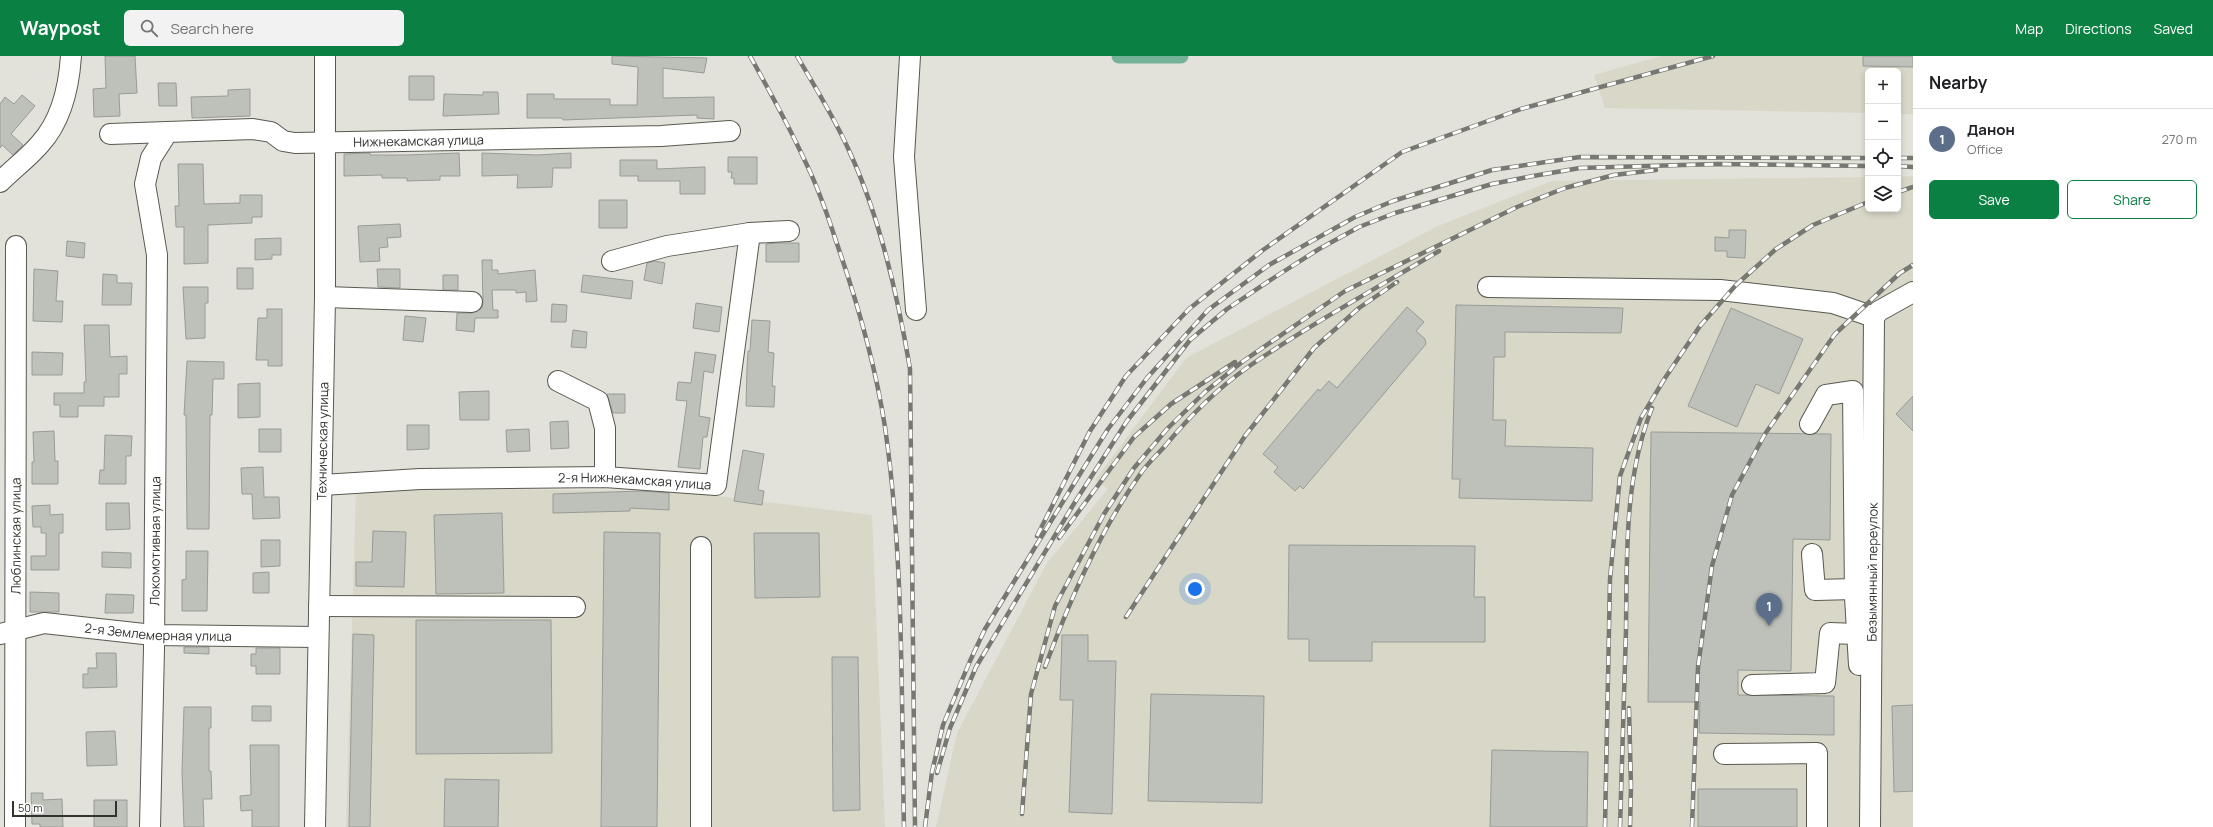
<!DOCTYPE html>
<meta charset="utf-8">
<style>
:root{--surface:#fff;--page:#f2f2f2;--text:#202124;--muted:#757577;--line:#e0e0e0;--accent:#0b8043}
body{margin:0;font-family:Manrope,sans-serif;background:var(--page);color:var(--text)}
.controls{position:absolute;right:12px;top:12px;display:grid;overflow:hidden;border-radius:6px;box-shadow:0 2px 6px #0003}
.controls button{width:36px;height:36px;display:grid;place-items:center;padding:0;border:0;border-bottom:1px solid var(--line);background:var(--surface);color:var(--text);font:20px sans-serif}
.scale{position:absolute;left:12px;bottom:10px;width:105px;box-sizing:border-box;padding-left:4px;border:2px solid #32322f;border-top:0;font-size:11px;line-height:14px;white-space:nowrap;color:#32322f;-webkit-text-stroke:3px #fff;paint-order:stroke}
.you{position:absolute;left:1195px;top:533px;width:14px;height:14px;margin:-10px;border:3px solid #fff;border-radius:50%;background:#1a73e8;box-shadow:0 0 0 6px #1a73e833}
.badge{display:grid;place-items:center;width:26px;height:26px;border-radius:50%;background:var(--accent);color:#fff;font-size:13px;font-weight:700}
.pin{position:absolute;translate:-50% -33px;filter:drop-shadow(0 1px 2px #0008)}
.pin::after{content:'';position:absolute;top:21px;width:14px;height:12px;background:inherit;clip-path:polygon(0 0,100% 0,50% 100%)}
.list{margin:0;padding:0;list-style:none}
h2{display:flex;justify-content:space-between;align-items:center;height:52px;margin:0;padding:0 16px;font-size:17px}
h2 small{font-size:13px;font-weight:400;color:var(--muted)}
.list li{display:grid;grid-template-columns:26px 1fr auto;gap:12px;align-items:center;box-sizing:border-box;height:60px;padding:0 16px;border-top:1px solid var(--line)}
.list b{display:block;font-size:15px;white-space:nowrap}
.list p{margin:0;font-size:13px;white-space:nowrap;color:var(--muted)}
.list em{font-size:13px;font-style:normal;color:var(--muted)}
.actions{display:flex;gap:8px;padding:12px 16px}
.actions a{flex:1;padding:9px 0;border:1px solid var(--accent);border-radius:6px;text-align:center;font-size:14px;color:var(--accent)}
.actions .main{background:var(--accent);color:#fff}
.icon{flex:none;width:22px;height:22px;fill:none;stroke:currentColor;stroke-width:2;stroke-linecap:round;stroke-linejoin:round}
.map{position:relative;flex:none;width:1913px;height:771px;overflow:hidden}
header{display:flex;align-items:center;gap:24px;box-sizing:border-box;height:56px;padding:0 20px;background:var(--accent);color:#fff}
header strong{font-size:19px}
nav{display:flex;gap:22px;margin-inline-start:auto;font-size:14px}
.search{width:280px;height:36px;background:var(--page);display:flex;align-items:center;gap:10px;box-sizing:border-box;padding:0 14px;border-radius:6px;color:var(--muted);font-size:15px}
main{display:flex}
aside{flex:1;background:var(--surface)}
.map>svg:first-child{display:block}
.built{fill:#d8d7c8}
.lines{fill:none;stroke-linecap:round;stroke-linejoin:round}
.canal{stroke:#75b399;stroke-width:15}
.building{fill:#bdc1ba;stroke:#989c96}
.minor-casing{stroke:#595952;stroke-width:22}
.minor{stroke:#fff;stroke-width:20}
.rail-casing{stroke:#787873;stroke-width:4.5}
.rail{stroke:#fff;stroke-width:3;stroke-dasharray:9;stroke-linecap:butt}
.labels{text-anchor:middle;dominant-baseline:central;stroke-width:3;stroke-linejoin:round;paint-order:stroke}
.street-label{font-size:13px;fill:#32322f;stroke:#fff}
</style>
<header>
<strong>Waypost</strong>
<div class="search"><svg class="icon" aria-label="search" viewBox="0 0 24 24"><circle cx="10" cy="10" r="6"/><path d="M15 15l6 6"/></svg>Search here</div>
<nav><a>Map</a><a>Directions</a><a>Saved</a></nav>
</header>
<main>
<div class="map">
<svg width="1913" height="771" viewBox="0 0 1913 771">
<rect width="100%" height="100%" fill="#e2e2da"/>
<!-- built -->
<path class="built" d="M1661,0H1913V58H1898V15H1868V57L1605,52L1594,19Z
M1913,120V771H936L957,677L1047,507L1108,433L1095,424L1186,302L1438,170L1552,125L1868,121V153H1898V121Z
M356,432L675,435L872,459L885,771H346Z"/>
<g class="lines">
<!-- canal -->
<path class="canal" d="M1119,0H1181"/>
</g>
<!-- building -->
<path class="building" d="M105,0H135L137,37L119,38L120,60L94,61L93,33L106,32Z
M612,0L707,2L704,17L663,12V42L714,41V63L697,62V59L563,64L562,62H527V38H554V43H610V49H637L638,11L612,8Z
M1863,0H1913V11L1863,10Z
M409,20H434V44H409Z
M158,27H176L177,50H159Z
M250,33V60L192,62L191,41L228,40V34Z
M483,36H498L499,58L443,60L444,38L483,39Z
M22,39L35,50L11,78L23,89L13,99L2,89L0,92V48L5,41L14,48Z
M370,97V99H407L459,97L460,120H440V124L407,125V122H382V119L344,120V98Z
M482,97L537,99L571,97V112H553L552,131L517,132L518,119L482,120Z
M728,101H757V128H734V122H731L732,116H728Z
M620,104H657V113L705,111V138H680V125H638V120H620Z
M178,108H203L204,148L240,147V139H262V161H252V167L208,169V207L184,208V171H176L175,150H179Z
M599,144H627V172H599Z
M400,168L401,181L387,182L388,191L379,192L380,205L360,206L358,170Z
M1729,174H1746L1745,202L1727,201V195H1715V181L1729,182Z
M281,182V199H272V203L255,204V183Z
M67,185L85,187L84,202L66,200Z
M777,187H799V206H766V188Z
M482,204H492V214H498V218L535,214L537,245L526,246V236L516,237V234H492L493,254H498V262H475L474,276L456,274L457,257H472L482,252L483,246Z
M655,205L665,207L662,228L644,224L647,207Z
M237,212H253V233H237Z
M34,213L58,215L56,245H63L62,266L33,265Z
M377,213H400V232L378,231Z
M103,218L117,219V227H132L131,249H102Z
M443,219H458V234H443Z
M583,219L633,225L631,243L581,236Z
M183,231H208V247H205V282L186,283Z
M696,247L722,251L719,276L693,272Z
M552,248L567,249L566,266H551Z
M1456,249L1623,252L1621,277L1505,276V301H1494L1493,364H1506L1505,390L1593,392L1592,445L1459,442L1460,423H1452Z
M1407,251L1424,266L1416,275L1425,283L1426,288L1303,433L1300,430L1295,435L1274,416L1278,411L1263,398L1318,333L1320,335L1329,325L1337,332Z
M1731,252L1803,283L1779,338L1756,328L1737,371L1688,350Z
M267,253H282V310H268V304H256L258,262H267Z
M405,260L426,262L423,286L403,284Z
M752,264L770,265L768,296L774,297L772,330H775L774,351L746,350L747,311L748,295H750Z
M84,269H109L110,301L127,300V318H119V341H104V350H78V361H60V349H54V337H84V326H86Z
M573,274L587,276L586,292L571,291Z
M32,296L63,297L62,319H32Z
M695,296L716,299L713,317L704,315L699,360L710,362L707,381H703L700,413L678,411L687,345L676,344L678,326L691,327Z
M187,305L224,306V323H213L212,359H210L209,473H187L186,359H184Z
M260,327V361L238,362V328Z
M489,335V364H460L459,336Z
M607,338H625V357H613Z
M1913,340V375L1896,358Z
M568,365L569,392L551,393L550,366Z
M407,369H429V393L407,394Z
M259,373H281V396H259Z
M529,373L530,395L507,396L506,374Z
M54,375L55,405H58V428H32V406H34L33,376Z
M1651,376L1831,378L1830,484L1793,483L1791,615L1738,614V639L1834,640V679L1699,677L1700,646H1648Z
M105,379L132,380L131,400H126V428H99L100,414H104Z
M743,394L764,398L758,434L764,435L762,449L734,445Z
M263,411L264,441H279L280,462L253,463L252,438H242L241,412Z
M641,435L669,437V454L630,452V455L553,457V438Z
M106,447H129L130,473L106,474Z
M50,449V459L63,458V477H59V514H31V500H46V477H41V471H33L32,450Z
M502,457L504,537L436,538L434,459Z
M373,475L406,476L404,531L356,530V506H372Z
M604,476L660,477L657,771H601Z
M754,477H819L820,541L755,542Z
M261,484H280V510L261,511Z
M1289,489L1475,490L1474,541H1485V586H1372V605H1309V583H1288Z
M186,495H208L207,555H182V524L186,523Z
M102,496L131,497V512L102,511Z
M269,516V537H253V517Z
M30,536L59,537V556H30Z
M106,538L134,539L133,557H105Z
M416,564H551L552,697L416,698Z
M353,578L374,579L370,771H349Z
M1062,579H1088V605H1116L1112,758L1069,756L1073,644H1060Z
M184,591H209V598L184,597Z
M256,592H280V618H256V610H251V598H256Z
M96,597H116L117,631L83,632V618H88V612H97Z
M832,601H858L860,754L833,755Z
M1151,638L1264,640L1262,747L1148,745Z
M1913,649V735L1894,736L1892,650Z
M252,650H271V665H252Z
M184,651H211V672H209V715H211L212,743H203L204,771H184L182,716Z
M115,675L117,709L87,710L86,676Z
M250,689H279V771H252V754L241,755L240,740L251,739Z
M1492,694L1588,696L1587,771H1490Z
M445,723L499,724L498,771H444Z
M1698,733H1797V771H1698Z
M31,737H43V744L62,743L63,771H40V768H32Z
M94,744H127V771H94Z"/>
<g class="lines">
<defs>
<g id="minor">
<path d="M910,0L904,101L916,254"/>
<path id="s1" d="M110,78L253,73L271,76L283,85L295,87L661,80L730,75"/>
<path d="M0,126C13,113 28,102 40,88C61,65 69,30 71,0"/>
<path d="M612,205L667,190L750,177L789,175"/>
<path d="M1488,231L1720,234L1833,247L1874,261"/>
<path d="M325,241L472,246"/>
<path d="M1874,261L1879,255L1913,236"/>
<path d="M558,325L598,345L605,372V421"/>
<path d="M1810,368L1826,339L1853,335L1855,541L1859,609"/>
<path id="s2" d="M322,429L420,423L605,421L716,429L750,177"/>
<path d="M1812,498L1815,534L1855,533"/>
<path d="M319,550L575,551"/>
<path id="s3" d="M0,578L44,567L153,579L317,581"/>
<path d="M1752,629L1825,627L1830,577L1857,578"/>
<path d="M1724,698L1817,697V771"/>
<path id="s4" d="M15,771L16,190"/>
<path id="s5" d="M150,771L154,592L157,199L145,128L151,102L167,77"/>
<path id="s6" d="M315,771L325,241V0"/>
<path d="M701,771V491"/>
<path id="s7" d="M1870,771L1874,261"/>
</g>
</defs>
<!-- minor casing -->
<use href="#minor" class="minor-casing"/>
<!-- minor -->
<use href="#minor" class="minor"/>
<defs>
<path id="rail" d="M750,0C769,34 788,68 804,103C817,129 827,157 836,185C857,245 875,307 885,371C904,503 901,638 904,771
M797,0C816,33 836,64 851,99C881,165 898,241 910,313L915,771
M1898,102H1913
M1898,110L1913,111
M1898,136L1913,131
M1037,480L1090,375L1126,320L1189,253L1263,194L1402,96L1521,53L1713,0
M1059,482L1134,381L1171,348L1235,306
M1126,561L1245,380L1314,292L1359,252L1397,226
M1045,611C1070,544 1099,476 1141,417C1148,407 1157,399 1165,390C1189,361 1217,333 1248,311C1309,269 1375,233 1439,195
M1629,652L1631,731L1630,771
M937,717L950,672L976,611L1075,446L1127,365L1190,284L1227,253L1275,221L1319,193L1359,171L1395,157L1492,128L1533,120L1580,112L1647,110L1718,108L1868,110
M1022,758L1031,638L1055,550L1104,458L1134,412L1168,372L1205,336L1242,306L1345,235L1517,151L1565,132L1614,119L1656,114
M925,771L932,716L943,669L970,605L985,573L1075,426L1108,373L1147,322L1208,254L1269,209L1355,161L1393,145L1492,114L1580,101L1868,102
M1605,771L1610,523L1620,420L1641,362L1665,322L1700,270L1736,229L1776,193L1813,169L1868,146
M1620,771C1622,705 1624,639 1626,574C1627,500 1624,422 1652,352
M1692,771L1698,611L1712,510L1732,439L1765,378L1835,278L1900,217L1913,209"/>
</defs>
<!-- rail casing -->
<use href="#rail" class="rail-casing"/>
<!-- rail -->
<use href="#rail" class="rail"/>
</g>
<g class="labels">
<!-- street labels -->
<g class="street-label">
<text stroke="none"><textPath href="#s1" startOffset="312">Нижнекамская улица</textPath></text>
<text stroke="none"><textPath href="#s6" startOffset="386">Техническая улица</textPath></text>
<text stroke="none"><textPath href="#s2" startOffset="313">2-я Нижнекамская улица</textPath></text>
<text stroke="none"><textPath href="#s4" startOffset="291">Люблинская улица</textPath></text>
<text stroke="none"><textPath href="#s5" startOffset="286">Локомотивная улица</textPath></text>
<text stroke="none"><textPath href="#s7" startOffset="255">Безымянный переулок</textPath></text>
<text stroke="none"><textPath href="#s3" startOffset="160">2-я Землемерная улица</textPath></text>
</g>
</g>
</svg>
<div class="controls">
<button>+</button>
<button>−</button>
<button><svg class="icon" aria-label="locate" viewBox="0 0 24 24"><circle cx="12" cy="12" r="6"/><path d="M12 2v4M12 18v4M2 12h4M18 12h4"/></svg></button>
<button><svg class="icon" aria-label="layers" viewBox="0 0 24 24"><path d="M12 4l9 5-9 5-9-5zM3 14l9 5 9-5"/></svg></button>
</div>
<div class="scale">50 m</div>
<div class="you"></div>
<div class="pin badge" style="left:1769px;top:570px;background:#5c6f8a">1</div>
</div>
<aside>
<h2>Nearby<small></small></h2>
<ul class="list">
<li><span class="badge" style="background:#5c6f8a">1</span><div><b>Данон</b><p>Office</p></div><em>270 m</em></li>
</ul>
<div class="actions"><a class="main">Save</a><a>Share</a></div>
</aside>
</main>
